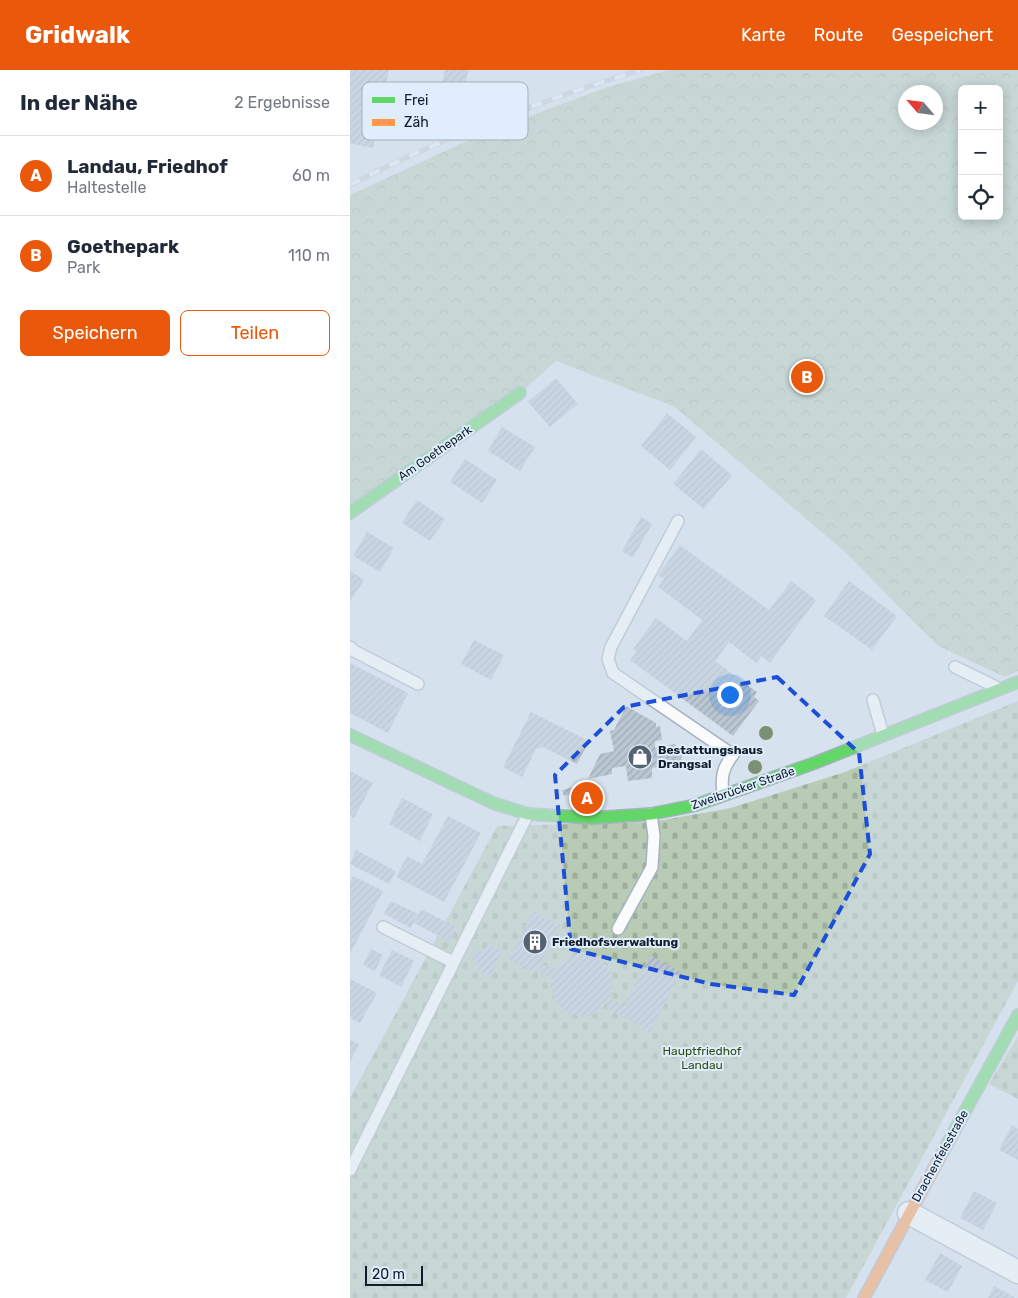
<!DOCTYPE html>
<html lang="de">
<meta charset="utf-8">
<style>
:root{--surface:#fff;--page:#f6f6f7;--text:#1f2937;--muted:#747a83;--line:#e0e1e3;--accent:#ea580c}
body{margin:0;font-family:Rubik,sans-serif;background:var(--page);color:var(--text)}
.controls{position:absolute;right:15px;top:15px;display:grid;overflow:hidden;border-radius:8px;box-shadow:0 2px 12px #0003}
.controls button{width:45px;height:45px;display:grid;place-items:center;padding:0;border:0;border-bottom:1px solid var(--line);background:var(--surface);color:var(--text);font:25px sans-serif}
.compass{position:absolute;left:548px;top:15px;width:45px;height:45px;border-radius:50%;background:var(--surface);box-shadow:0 2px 12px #0003;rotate:298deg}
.scale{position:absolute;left:15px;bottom:12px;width:58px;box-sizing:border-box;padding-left:5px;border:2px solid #101d2a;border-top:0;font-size:14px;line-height:18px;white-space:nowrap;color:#101d2a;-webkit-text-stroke:4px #dfedfd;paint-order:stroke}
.you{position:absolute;left:379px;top:624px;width:18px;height:18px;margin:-12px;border:4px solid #fff;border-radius:50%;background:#1a73e8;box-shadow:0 0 0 8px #1a73e833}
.badge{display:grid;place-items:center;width:32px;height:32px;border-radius:50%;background:var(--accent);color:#fff;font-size:16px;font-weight:700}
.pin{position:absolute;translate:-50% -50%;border:2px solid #fff;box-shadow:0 1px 5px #0006}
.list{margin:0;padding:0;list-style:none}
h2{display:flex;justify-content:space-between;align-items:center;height:65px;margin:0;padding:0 20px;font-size:21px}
h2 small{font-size:16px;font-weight:400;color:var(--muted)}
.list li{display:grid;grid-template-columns:32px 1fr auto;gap:15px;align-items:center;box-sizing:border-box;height:80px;padding:0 20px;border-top:1px solid var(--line)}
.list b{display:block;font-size:19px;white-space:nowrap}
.list p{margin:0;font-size:16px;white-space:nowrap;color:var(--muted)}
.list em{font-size:16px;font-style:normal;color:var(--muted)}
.actions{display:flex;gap:10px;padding:15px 20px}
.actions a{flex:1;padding:11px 0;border:1px solid var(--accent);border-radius:8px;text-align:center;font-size:18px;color:var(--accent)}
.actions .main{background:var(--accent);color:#fff}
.icon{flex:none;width:28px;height:28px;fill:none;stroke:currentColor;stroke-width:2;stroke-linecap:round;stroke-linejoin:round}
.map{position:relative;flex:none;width:668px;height:1228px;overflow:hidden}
header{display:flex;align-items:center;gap:30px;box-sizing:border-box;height:70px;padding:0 25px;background:var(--accent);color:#fff}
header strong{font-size:24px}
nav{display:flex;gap:28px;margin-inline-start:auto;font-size:18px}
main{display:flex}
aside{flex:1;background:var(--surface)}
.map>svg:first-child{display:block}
.cemetery{fill:url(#cemetery-stones)}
.park{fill:url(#park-crowns);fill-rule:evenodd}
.building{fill:url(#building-hatch)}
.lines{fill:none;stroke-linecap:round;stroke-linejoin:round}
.lane-casing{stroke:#a6b1bd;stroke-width:14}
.street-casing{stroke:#a6b1bd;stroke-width:25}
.fast-casing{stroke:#a6b1bd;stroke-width:14}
.slow-casing{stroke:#a6b1bd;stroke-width:14}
.lane{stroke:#f9fbfc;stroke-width:11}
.street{stroke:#f9fbfc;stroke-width:22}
.fast{stroke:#63d668;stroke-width:11}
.slow{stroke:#ff974d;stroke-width:11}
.rail-casing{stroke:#c5c8cc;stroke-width:5.5}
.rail{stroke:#dfedfd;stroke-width:4;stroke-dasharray:11;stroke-linecap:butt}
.tree{fill:#7b9173}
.marked{fill:none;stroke:#1d4ed8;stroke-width:4;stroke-dasharray:10 6;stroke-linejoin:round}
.labels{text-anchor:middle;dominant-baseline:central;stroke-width:4;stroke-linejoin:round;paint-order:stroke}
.street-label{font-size:12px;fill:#101d2a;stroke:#dfedfd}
.poi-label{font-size:12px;font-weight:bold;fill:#101d2a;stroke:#dfedfd;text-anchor:start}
.park-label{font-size:12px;fill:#314e0e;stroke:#dfedfd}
.key{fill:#dfedfd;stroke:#a1afbe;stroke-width:1}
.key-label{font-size:14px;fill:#101d2a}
</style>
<header>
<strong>Gridwalk</strong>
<nav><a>Karte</a><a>Route</a><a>Gespeichert</a></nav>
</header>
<main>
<aside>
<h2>In der Nähe<small>2 Ergebnisse</small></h2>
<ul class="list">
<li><span class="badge">A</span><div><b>Landau, Friedhof</b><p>Haltestelle</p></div><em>60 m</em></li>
<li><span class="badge">B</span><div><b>Goethepark</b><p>Park</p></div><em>110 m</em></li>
</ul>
<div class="actions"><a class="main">Speichern</a><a>Teilen</a></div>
</aside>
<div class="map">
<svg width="668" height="1228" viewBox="0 0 668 1228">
<defs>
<pattern id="cemetery-stones" width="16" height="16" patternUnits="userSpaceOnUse" patternTransform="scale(1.25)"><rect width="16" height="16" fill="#b7cbb5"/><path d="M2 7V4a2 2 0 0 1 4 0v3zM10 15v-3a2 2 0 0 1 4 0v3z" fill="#9cae9c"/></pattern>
<pattern id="park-crowns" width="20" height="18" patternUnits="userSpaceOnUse" patternTransform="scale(1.25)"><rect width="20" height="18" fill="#b7cbb5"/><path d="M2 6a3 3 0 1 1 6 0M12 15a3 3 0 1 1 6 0" fill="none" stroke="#9cae9c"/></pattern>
<pattern id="building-hatch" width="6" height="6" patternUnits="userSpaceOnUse" patternTransform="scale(1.25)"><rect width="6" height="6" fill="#bac6d2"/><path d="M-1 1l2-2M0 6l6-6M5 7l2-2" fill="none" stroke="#9faab4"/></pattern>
</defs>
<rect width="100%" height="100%" fill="#d6e2ee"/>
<!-- cemetery -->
<path class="cemetery" d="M668,631V911L496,1228H0V1028L147,756L302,752L381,738L495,702Z
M668,966V1029L639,1014Z"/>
<!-- park -->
<path class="park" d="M318,0H668V601L655,607L588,576L494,481L325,337L206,291L170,323L0,438V125L132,64L255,18ZM612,19H649V146H612ZM556,22H586V52H556Z"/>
<!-- building -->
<path class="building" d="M0,0H39L23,78L0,73Z
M95,0H118L115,19L92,14Z
M206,308L228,334L200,357L178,332Z
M317,343L346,367L320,400L291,376Z
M152,357L185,377L170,401L138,381Z
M351,379L382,405L354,439L323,414Z
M115,389L147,410L132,433L100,412Z
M67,430L95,449L80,471L52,453Z
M291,447L302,454L283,488L272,481Z
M17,462L44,478L30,502L3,486Z
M330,475L419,540L441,511L466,530L420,593L411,586L406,593L379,572L365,591L407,622L404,627L409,631L383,666L280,590L287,582L283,579L306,548L337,571L352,550L308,517L314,509L308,505Z
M0,501L14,510L0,532Z
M499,511L547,546L522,580L474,546Z
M124,570L154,585L141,610L111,594Z
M0,593L58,623L38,663L0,643Z
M276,636L306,653V657L310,656L312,670L305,671V678L325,674L333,684L329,694L302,698V708L278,711L276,696L262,698V704L238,709L250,684L264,681L260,661L264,660Z
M181,642L239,671L227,694L193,677L186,679L172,707L153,697Z
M0,701L23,713L4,748L0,746Z
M224,717L226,722L214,726L212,720Z
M52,728L83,744L70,771L39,754Z
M98,746L131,763L94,832L46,807L57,786L72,794Z
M6,780L46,801L39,814L0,794Z
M3,806L33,821L0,884V812Z
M41,831L68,844L61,858L34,844Z
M71,839L108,858L100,872L64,853Z
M183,842L211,856L186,903L159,889Z
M137,874L152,881L140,906L125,899L128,892L121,889L125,879L133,883Z
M21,879L33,885L25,901L13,895Z
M42,880L64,891L51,917L29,905Z
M229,884L245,886L251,890L257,896L262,907V923L252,939L244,944L234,946L224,945L215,942L205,931L201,916L202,909L188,902L192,894L205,900L209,895L217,888Z
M300,885L331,902L300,962L256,937L260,929L274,936Z
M0,909L27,923L10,953L0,948Z
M0,970L9,974L0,992Z
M662,1055L668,1059V1090L649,1080Z
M624,1121L647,1133L633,1160L610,1148Z
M590,1183L612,1196L598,1222L575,1210Z
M644,1216L666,1228H638Z"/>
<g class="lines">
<defs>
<path id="lane" d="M328,451L261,577L258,589L263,603L383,685C372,698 371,708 373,725
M0,577L4,581L68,614
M605,597L646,617
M523,630L533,665
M33,857L103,892
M268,859L302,797L304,766L301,744
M0,1100L178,744"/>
<path id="street" d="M559,1143L668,1202"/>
<path id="fast" d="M0,443L170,323
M0,665L143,733L178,744L243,748L301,744L346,735L462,694L668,612
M590,1087L668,945"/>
<path id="slow" d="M514,1228L590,1087"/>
</defs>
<!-- lane casing -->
<use href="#lane" class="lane-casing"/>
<!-- street casing -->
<use href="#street" class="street-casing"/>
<!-- fast casing -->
<use href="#fast" class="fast-casing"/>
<!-- slow casing -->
<use href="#slow" class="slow-casing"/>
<!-- lane -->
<use href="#lane" class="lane"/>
<!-- street -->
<use href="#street" class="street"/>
<!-- fast -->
<use href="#fast" class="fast"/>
<!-- slow -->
<use href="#slow" class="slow"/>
<defs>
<path id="rail" d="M0,115C93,67 191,31 290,0"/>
</defs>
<!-- rail casing -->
<use href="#rail" class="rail-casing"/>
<!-- rail -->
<use href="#rail" class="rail"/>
</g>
<!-- trees -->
<g class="tree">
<circle cx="416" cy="663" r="7"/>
<circle cx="405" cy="697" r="7"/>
</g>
<!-- marked area -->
<path d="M0 0H668V1228H0ZM427,607L509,683L520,784L444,925L361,914L221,879L205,705L274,637Z" fill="#d6e2ee" fill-opacity=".55" fill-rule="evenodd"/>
<path class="marked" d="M427,607L509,683L520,784L444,925L361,914L221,879L205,705L274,637Z"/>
<!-- icons -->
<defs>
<symbol id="shop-disc" viewBox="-11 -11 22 22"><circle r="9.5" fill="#55626f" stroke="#dfedfd"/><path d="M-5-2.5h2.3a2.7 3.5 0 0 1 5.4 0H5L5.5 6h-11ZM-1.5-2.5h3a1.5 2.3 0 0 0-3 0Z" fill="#fff"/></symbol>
<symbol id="building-disc" viewBox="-11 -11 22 22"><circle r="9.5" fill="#55626f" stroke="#dfedfd"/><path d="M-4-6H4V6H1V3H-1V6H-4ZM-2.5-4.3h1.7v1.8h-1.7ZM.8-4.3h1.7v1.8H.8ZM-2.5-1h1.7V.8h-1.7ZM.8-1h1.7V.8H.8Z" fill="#fff"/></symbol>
</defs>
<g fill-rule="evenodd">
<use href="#shop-disc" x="276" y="673" width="28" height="28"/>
<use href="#building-disc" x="171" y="858" width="28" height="28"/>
</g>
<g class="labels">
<!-- street labels -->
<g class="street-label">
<text transform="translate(85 383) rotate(-35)">Am Goethepark</text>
<text transform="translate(393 718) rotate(-19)">Zweibrücker Straße</text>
<text transform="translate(590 1086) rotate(-61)">Drachenfelsstraße</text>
</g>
<!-- poi labels -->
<g class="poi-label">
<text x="308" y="680">Bestattungshaus<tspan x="308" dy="14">Drangsal</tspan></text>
<text x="202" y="872">Friedhofsverwaltung</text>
</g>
<!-- park labels -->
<g class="park-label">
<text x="352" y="981">Hauptfriedhof<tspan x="352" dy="14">Landau</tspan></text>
</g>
</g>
<!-- legend -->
<rect x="12" y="12" width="166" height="58" rx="8" class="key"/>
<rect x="22" y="27" width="23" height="6" fill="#63d668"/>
<rect x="22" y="49" width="23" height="7" fill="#ff974d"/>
<g class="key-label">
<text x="54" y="35">Frei</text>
<text x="54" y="57">Zäh</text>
</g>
</svg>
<div class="controls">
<button>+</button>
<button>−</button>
<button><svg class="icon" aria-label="locate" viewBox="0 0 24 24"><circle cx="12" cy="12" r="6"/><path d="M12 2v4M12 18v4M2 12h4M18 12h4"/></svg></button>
</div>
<svg class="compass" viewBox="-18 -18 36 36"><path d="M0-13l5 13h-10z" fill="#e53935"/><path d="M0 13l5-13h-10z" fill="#747a83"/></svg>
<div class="scale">20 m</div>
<div class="you"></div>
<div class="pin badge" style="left:237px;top:728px">A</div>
<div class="pin badge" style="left:457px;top:307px">B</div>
</div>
</main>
